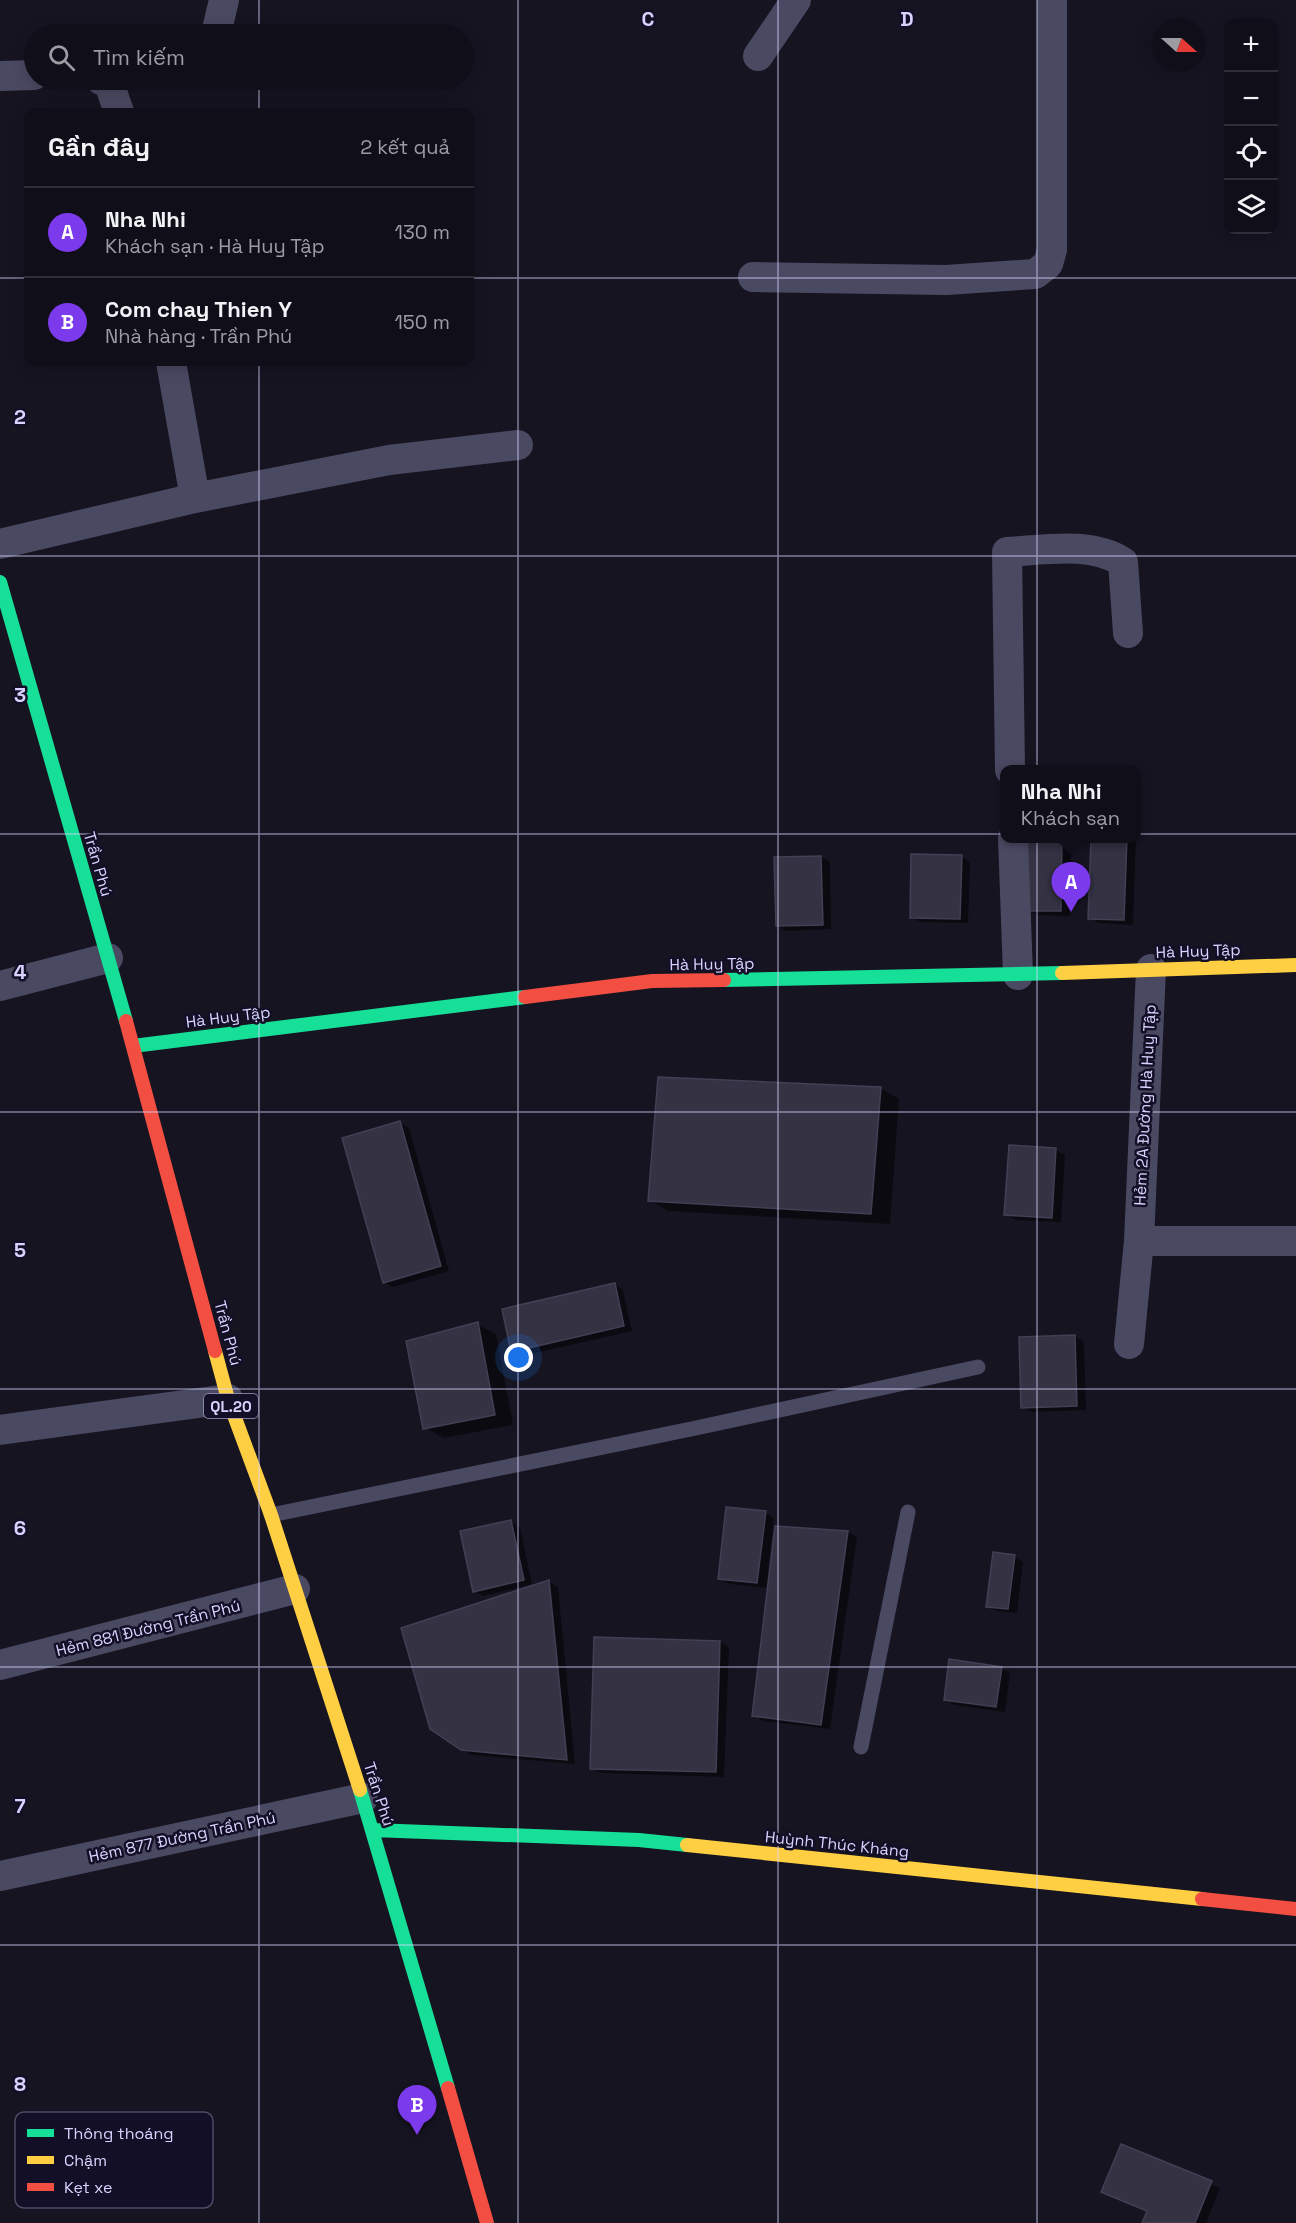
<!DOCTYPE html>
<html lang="vi">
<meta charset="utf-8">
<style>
:root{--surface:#100f19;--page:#1e1d26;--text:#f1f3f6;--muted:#9c9ca2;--line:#302f38;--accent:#7c3aed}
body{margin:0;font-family:"Space Grotesk",sans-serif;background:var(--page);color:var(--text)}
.controls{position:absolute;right:18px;top:18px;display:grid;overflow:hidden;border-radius:12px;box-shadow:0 3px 15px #0003}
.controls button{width:54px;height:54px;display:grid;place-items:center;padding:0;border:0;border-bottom:2px solid var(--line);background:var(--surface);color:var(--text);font:30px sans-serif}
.compass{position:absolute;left:1152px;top:18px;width:54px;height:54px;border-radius:50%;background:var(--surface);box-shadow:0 3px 15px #0003;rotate:111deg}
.you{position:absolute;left:519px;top:1358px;width:21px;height:21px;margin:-15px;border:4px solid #fff;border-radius:50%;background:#1a73e8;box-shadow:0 0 0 9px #1a73e833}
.badge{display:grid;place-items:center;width:39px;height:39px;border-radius:50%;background:var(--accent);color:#fff;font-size:20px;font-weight:700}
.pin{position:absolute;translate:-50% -50px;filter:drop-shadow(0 2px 3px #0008)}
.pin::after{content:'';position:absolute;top:32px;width:21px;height:18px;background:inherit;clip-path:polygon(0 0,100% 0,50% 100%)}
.popup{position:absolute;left:1000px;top:765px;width:141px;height:78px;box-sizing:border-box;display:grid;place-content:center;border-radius:12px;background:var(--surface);filter:drop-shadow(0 2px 4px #0005);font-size:20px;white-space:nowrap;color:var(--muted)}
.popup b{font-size:22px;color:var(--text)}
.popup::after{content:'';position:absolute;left:50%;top:100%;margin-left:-12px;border:12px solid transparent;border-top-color:var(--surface)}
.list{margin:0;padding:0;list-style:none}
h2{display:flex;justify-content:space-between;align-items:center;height:78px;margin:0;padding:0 24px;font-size:26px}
h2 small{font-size:20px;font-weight:400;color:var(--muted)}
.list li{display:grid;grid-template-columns:39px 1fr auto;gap:18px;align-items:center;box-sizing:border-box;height:90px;padding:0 24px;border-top:2px solid var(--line)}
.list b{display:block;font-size:22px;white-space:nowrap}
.list p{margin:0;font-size:20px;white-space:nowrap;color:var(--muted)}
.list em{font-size:20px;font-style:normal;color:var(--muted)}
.icon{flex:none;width:33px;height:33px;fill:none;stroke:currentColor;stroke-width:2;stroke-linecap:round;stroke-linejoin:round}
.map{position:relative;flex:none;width:1296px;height:2223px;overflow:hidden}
.search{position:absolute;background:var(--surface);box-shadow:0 3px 15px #0003;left:24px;top:24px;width:450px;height:66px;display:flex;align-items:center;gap:15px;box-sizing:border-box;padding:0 21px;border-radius:33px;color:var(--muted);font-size:22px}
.panel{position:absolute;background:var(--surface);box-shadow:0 3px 15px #0003;left:24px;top:108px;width:450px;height:258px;border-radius:12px}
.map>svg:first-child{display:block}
.shadow{fill:#0007}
.building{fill:#343243;stroke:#433f54;stroke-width:1.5}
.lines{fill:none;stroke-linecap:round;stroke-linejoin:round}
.lane{stroke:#4a4962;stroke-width:15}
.street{stroke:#4a4962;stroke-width:30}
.fast{stroke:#16e098;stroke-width:14}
.slow{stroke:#ffcf43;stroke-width:14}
.jam{stroke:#f24e42;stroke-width:14}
.grid{fill:none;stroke:#d9d4ff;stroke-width:1.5;stroke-opacity:0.55}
.labels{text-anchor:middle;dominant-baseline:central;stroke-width:5;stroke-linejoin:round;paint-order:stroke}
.shield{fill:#130f26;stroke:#9e99be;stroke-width:1.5}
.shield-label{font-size:15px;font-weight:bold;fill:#d9d4ff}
.street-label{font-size:16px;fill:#d9d4ff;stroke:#130f26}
.key{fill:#130f26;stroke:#4e4a67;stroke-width:1.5}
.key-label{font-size:16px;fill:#d9d4ff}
.grid-label{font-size:20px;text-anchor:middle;font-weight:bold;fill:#d9d4ff;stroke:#130f26;stroke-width:5;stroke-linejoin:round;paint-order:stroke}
</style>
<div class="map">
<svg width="1296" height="2223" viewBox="0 0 1296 2223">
<rect width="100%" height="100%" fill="#161421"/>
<!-- shadow -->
<path class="shadow" d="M1029,838H1071L1070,916L1037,915L1028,910Z
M1092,838H1136L1133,925L1099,923L1090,918Z
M961,856L970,862L968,923L920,922L911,917Z
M821,857L830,862L831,929L786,931L777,925L775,858Z
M880,1088L899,1099L890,1224L668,1211L650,1200Z
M400,1123L409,1128L449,1271L393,1287L384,1282Z
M1056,1150L1065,1155L1061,1222L1015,1220L1006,1214Z
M614,1284L623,1290L632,1331L522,1356L513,1351Z
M477,1324L496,1334L513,1425L444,1438L425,1428Z
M1075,1336L1084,1342L1086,1410L1032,1412L1023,1407Z
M765,1512L774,1518L766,1588L729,1584L720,1579Z
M511,1522L520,1527L532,1584L483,1596L474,1591Z
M848,1532L857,1537L830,1729L763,1721L754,1715Z
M1015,1557L1023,1562L1017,1613L996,1611L987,1606Z
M549,1582L558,1587L575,1764L472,1755L462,1749Z
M720,1642L729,1647L724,1777L601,1773L592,1768Z
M1001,1668L1010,1673L1005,1712L954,1705L945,1699Z
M1122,2146L1220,2188L1206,2223H1143L1148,2211L1103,2191Z"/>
<!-- building -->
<path class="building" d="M1027,838H1062L1061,911H1026Z
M1091,838H1127L1124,920L1088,919Z
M911,854L962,855L960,919L910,918Z
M821,856L823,925L776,926L774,857Z
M658,1077L881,1087L871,1214L648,1201Z
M400,1121L441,1266L383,1283L342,1138Z
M1009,1145L1056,1148L1052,1218L1004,1215Z
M615,1283L624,1326L511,1352L502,1309Z
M478,1322L495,1415L423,1429L406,1341Z
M1075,1335L1077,1406L1021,1408L1019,1337Z
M726,1507L766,1511L757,1583L718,1579Z
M511,1520L524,1580L473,1592L460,1531Z
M775,1526L848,1531L821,1725L752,1716Z
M993,1552L1015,1555L1008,1609L986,1607Z
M549,1580L567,1760L461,1750L430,1729L401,1628Z
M594,1637L720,1641L716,1772L590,1769Z
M949,1659L1002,1667L996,1707L944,1700Z
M1121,2144L1212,2181L1195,2223H1142L1147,2211L1101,2192Z"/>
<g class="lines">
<!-- lane -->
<path class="lane" d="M271,1515L696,1428L978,1367
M861,1747L908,1512"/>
<!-- street -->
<path class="street" d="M216,34L224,0
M758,56L796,0
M0,76L34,75
M101,80L109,83L119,112
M753,277L946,280L1035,274L1048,264L1052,250V0
M171,362L195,498
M0,544L195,498L389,460L518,445
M1010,770L1007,552C1044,550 1091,541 1123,562L1128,633
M1013,838L1018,975
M0,986L108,958
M1139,1241H1296
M1129,1344L1139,1241L1151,969
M0,1430L228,1399
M0,1665L295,1589
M0,1876L363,1798"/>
<!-- fast -->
<path class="fast" d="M0,582L126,1021
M724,980L1062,973
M133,1046L525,997
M360,1790L448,2088
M373,1830L639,1840L687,1845"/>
<!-- slow -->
<path class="slow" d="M1062,973L1296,965
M215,1351L228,1399L271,1515L360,1790
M687,1845L1202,1899"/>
<!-- jam -->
<path class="jam" d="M525,997L652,981L724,980
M126,1021L215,1351
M1202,1899L1296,1909
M448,2088L487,2223"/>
</g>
<!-- grid -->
<path class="grid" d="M259,0V34M518,0V2223M778,0V2223M1037,0V2223M259,80V112M0,278H28M470,278H1296M259,362V2223M0,556H1296M0,834H1296M0,1112H1296M0,1389H1296M0,1667H1296M0,1945H1296"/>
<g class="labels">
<!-- shield labels -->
<rect class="shield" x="204" y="1394" width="54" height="24" rx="4.5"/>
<g class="shield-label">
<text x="231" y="1406">QL.20</text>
</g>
<!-- street labels -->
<g class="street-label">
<text transform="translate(98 864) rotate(74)">Trần Phú</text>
<text transform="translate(1198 951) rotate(-2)">Hà Huy Tập</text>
<text transform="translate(712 964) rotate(-1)">Hà Huy Tập</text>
<text transform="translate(228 1017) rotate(-7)">Hà Huy Tập</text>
<text transform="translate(1145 1105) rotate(-87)">Hẻm 2A Đường Hà Huy Tập</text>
<text transform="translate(228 1333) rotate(75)">Trần Phú</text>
<text transform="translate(148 1628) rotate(-14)">Hẻm 881 Đường Trần Phú</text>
<text transform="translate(379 1794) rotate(72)">Trần Phú</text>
<text transform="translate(182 1837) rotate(-12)">Hẻm 877 Đường Trần Phú</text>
<text transform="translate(837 1844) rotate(6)">Huỳnh Thúc Kháng</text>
</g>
</g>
<!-- legend -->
<rect x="15" y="2112" width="198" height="96" rx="9" class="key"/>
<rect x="27" y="2129" width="27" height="8" fill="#16e098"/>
<rect x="27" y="2156" width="27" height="8" fill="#ffcf43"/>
<rect x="27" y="2183" width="27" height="8" fill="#f24e42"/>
<g class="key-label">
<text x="64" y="2139">Thông thoáng</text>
<text x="64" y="2166">Chậm</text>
<text x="64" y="2193">Kẹt xe</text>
</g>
<g class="grid-label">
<text x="648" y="26">C</text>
<text x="907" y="26">D</text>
<text x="20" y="424">2</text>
<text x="20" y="702">3</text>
<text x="20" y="979">4</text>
<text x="20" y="1257">5</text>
<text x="20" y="1535">6</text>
<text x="20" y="1813">7</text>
<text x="20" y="2091">8</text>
</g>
</svg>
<div class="controls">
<button>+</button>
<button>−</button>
<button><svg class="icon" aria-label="locate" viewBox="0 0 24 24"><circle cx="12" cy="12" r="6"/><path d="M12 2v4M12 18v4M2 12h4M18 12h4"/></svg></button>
<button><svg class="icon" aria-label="layers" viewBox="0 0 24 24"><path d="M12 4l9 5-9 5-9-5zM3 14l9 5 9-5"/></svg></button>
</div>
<svg class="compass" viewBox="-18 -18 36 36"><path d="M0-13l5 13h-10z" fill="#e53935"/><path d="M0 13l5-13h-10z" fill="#9c9ca2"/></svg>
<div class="you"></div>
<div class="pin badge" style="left:1071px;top:912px">A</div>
<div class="popup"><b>Nha Nhi</b>Khách sạn</div>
<div class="pin badge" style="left:417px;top:2135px">B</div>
<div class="search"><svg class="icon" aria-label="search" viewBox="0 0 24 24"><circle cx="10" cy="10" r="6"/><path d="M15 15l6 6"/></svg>Tìm kiếm</div>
<section class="panel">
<h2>Gần đây<small>2 kết quả</small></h2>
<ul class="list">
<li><span class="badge">A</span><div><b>Nha Nhi</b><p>Khách sạn · Hà Huy Tập</p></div><em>130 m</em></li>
<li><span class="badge">B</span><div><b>Com chay Thien Y</b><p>Nhà hàng · Trần Phú</p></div><em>150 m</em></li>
</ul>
</section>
</div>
